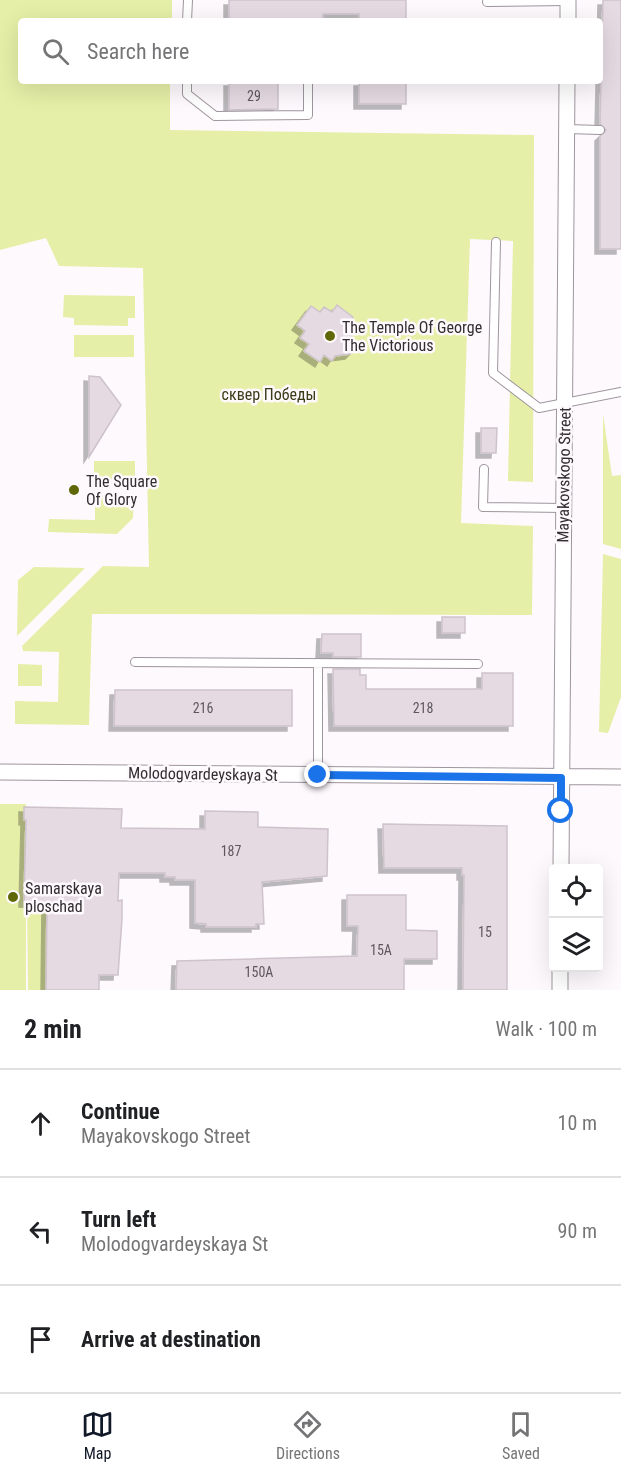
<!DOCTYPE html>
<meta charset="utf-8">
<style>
:root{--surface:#fff;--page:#f6f6f6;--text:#202124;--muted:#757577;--line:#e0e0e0;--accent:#111827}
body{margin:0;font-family:"Roboto Condensed",sans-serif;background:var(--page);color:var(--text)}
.controls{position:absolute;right:18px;bottom:18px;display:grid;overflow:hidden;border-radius:6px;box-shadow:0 6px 24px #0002}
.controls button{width:54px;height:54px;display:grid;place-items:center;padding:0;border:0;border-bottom:2px solid var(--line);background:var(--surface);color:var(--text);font:30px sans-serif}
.stop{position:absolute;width:18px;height:18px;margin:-14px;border:4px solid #1a73e8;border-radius:50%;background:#fff}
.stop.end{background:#1a73e8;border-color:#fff;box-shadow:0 2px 6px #0008}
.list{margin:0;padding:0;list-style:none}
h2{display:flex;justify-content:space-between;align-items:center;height:78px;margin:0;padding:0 24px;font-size:26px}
h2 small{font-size:20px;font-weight:400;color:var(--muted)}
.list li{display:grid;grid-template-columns:39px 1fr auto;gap:18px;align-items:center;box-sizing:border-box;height:108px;padding:0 24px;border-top:2px solid var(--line)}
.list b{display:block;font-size:22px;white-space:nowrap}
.list p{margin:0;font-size:20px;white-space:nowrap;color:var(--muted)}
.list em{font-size:20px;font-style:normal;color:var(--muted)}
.icon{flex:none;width:33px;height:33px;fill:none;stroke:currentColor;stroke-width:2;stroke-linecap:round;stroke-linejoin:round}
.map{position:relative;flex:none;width:621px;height:990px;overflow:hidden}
.search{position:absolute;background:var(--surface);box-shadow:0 6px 24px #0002;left:18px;right:18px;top:18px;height:66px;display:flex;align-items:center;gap:15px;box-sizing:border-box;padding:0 21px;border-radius:6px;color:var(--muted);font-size:22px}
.sheet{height:402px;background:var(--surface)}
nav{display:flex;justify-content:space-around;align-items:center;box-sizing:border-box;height:84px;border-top:2px solid var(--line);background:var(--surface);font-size:16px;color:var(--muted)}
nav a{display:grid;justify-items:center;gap:3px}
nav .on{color:var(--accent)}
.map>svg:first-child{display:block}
.green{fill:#e5efa7}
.building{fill:#e5dae2;stroke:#cec3cb;stroke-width:1.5;filter:url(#shadow)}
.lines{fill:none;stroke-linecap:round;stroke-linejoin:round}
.lane-casing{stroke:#9f959d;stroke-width:10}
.street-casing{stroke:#9f959d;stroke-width:17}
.lane{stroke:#fff;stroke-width:8}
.street{stroke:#fff;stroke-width:15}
.route{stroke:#1a73e8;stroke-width:8}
.poi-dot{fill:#5f6706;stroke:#fef9fd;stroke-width:2}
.labels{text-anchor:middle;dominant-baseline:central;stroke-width:5;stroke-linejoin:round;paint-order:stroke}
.number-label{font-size:14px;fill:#5e585c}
.poi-label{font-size:16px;fill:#312d30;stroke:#fef9fd;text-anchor:start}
.park-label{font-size:16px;fill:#383c17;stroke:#fef9fd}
.street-label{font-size:16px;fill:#312d30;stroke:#fef9fd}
</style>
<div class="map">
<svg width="621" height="990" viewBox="0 0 621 990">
<defs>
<filter id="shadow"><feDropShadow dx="-5" dy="5" stdDeviation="0" flood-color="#0004"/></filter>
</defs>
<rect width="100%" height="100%" fill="#fef9fd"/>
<!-- green -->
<path class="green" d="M0,0H172V21H21V81H170V130L534,135L533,482L508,481L513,241L470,239L461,523L533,526L532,615L92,614L89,725L15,724V701L58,702L59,652L23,651L22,646L103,566L149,567L143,268L59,266L46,238L0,250Z
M64,295L135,296V318H128V326L74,325V318L63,317Z
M74,335H134V357H74Z
M603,414L612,476L621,475V549L603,544Z
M94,461H135V480L104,479V485H94Z
M95,495L134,496L133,518L117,534L48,532L49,519L95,520Z
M603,554L621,559V697L608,733L599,732Z
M34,567L85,568L17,636L18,580Z
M18,664L42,665V686H18Z
M0,804H26V990H0Z
M27,900H46L47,990H28Z"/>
<!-- building -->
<path class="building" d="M229,0H406V21H359V14H323V21H229Z
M603,0H621V249H600V136L606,130L600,124Z
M229,81H278V109L229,110Z
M359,81H406V104H359Z
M337,305L353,317L347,324L355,329L351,335L355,342V349L350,354L335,356L332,361L324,355L320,362L304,351L309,344L300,338L305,331L297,325L311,306L320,312L324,307L332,312Z
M89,376L100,377L121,405L89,457Z
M481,428H497L496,453H481Z
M442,617H465V633H442Z
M322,634H361V657H333V653H321Z
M333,669H360V675H366V689H482V673H513V726H334Z
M115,690H292V726H114Z
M24,807L122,809L121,828L205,829V811L258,812V827L328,829L327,876L262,882L264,924H256V927H206V924L195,923V880H175V877H165V873H119L118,901L122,900V919L118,975H99V990H46L47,903L24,902L26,820H24Z
M383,824L507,826V990H463L464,875H462V868H384Z
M347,895H406V930L437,931V959H404V990H176L177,961L357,956L358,926H347Z"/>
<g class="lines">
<defs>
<path id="lane" d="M487,2L568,1
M187,21L188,0
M187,81V94L215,116L308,115V81
M567,129L600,130
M496,242L493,373L539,408L621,392
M484,469L483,507L564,508
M135,662L478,664
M318,663V775"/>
<path id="street" d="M568,21V0
M0,772L621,777
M561,868L567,81
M560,990V968"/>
</defs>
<!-- lane casing -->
<use href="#lane" class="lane-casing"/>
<!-- street casing -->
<use href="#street" class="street-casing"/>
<!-- lane -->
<use href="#lane" class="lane"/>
<!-- street -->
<use href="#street" class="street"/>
</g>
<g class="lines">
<!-- route -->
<path class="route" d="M318,775L561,778V811"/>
</g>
<!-- markers -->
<g class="poi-dot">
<circle cx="330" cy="336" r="6"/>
<circle cx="74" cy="490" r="6"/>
<circle cx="13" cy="897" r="6"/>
</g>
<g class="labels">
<!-- number labels -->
<g class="number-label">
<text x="254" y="96">29</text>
<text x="203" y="708">216</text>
<text x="423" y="708">218</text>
<text x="231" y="851">187</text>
<text x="485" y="932">15</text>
<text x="381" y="950">15А</text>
<text x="259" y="972">150А</text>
</g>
<!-- poi labels -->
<g class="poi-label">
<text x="342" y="327">The Temple Of George<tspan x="342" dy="18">The Victorious</tspan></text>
<text x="86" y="481">The Square<tspan x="86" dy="18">Of Glory</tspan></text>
<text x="25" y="888">Samarskaya<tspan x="25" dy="18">ploschad</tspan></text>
</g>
<!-- park labels -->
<g class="park-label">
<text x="269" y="394">сквер Победы</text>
</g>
<!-- street labels -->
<g class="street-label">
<text transform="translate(564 475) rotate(-89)">Mayakovskogo Street</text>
<text transform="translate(203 774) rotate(1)">Molodogvardeyskaya St</text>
</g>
</g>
</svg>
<div class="controls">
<button><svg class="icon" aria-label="locate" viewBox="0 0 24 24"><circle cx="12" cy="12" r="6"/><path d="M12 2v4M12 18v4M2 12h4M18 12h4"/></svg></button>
<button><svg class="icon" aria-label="layers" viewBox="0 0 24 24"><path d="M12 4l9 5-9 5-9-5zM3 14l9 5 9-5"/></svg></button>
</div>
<div class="stop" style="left:561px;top:811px"></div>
<div class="stop end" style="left:318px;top:775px"></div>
<div class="search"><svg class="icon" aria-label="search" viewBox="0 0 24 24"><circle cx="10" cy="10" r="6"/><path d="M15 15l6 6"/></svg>Search here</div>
</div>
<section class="sheet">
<h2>2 min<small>Walk · 100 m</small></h2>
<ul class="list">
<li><svg class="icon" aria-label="ahead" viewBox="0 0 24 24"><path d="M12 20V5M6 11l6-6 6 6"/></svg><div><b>Continue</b><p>Mayakovskogo Street</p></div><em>10 m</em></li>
<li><svg class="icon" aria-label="left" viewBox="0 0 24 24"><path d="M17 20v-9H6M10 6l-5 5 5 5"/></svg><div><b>Turn left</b><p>Molodogvardeyskaya St</p></div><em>90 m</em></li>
<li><svg class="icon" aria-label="arrive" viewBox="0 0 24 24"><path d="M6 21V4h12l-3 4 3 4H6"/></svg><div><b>Arrive at destination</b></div></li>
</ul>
</section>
<nav>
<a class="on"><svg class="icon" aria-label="map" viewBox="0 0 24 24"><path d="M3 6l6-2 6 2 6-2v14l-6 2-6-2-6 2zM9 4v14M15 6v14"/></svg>Map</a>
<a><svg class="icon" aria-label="directions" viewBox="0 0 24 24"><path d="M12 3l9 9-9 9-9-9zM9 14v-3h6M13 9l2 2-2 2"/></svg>Directions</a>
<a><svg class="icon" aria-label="saved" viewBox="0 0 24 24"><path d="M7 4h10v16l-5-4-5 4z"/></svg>Saved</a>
</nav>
